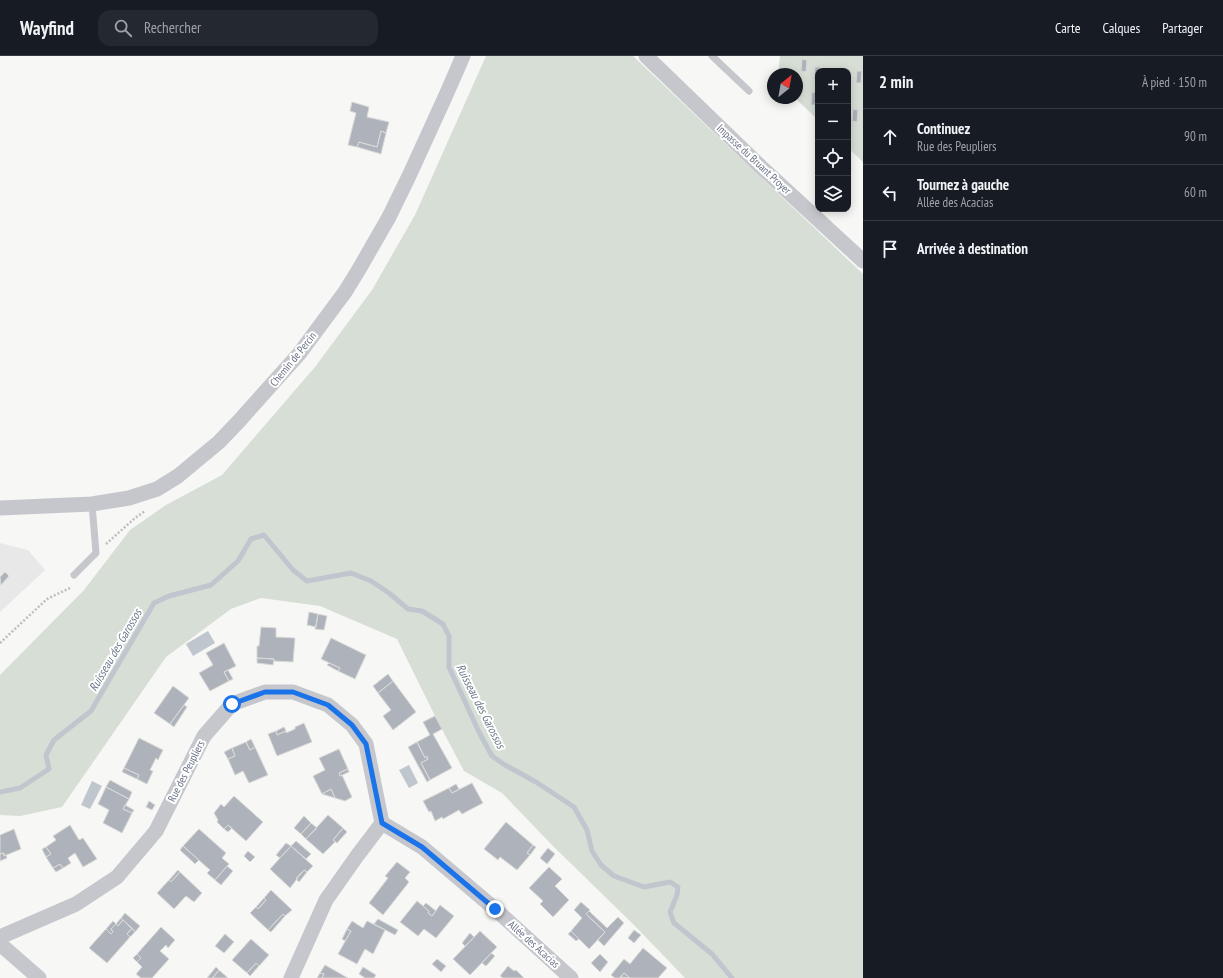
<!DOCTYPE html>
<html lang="fr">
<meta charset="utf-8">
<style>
:root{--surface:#171b24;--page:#242831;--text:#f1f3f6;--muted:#9ea1a6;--line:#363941}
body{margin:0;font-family:"PT Sans Narrow",sans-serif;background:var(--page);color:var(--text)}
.controls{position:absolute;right:12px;top:12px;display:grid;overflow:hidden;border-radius:8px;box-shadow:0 2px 10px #0003}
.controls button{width:36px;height:36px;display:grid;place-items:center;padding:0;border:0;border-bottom:1px solid var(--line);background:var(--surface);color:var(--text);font:20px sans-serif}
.compass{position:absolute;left:767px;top:12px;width:36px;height:36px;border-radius:50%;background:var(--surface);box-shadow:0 2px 10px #0003;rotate:31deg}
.stop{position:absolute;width:12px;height:12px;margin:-9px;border:3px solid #1a73e8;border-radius:50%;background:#fff}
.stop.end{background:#1a73e8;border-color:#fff;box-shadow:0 1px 4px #0008}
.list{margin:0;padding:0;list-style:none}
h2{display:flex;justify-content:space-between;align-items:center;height:52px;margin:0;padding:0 16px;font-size:17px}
h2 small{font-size:13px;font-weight:400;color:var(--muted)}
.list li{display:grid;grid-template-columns:26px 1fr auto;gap:12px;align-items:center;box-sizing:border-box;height:56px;padding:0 16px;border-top:1px solid var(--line)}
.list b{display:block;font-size:15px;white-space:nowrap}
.list p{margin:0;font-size:13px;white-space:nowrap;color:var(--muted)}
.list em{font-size:13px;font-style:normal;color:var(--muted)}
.icon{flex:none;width:22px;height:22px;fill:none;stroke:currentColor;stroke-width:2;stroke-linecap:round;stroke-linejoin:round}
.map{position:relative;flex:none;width:863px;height:922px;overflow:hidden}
header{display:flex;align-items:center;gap:24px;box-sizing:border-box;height:56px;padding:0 20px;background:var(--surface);border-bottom:1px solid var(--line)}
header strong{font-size:19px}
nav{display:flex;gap:22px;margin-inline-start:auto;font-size:14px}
.search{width:280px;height:36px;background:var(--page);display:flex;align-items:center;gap:10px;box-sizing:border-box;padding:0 14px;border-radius:12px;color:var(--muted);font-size:15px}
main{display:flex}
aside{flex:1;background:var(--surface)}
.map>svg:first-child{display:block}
.built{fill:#e8e8e8}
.green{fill:#d7ded6}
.water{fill:#c0c6cd}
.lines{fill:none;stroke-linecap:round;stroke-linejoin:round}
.stream{stroke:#c0c6cd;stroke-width:5}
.building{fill:#aeb2bb;stroke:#d9d9d7}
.path{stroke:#bdbec1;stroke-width:2.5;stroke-dasharray:2 2;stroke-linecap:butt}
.lane{stroke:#c5c7cc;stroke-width:7}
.street{stroke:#c5c7cc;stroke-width:15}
.route{stroke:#1a73e8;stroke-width:5}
.labels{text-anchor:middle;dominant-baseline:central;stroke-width:4;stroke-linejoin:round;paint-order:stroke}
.street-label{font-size:11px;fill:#677085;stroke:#fff}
.water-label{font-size:12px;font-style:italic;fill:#687888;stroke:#fff}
</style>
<header>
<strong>Wayfind</strong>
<div class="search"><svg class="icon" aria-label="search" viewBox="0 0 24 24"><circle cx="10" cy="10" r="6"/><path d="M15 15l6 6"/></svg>Rechercher</div>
<nav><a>Carte</a><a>Calques</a><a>Partager</a></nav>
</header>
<main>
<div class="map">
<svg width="863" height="922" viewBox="0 0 863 922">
<rect width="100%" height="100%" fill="#f7f7f5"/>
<!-- built -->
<path class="built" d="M0,487L28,494L45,514L0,556Z"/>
<!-- green -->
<path class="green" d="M486,0H633L863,218V922H685L636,871L552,789L502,737L464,715L435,660L397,583L320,550L261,542L231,553L166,601L62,751L20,760L0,759V619L84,534L130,474L166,449L222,419L315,311L372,234L415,159Z
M780,0H863V106L848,92V15H818V64L795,42H797V18H778Z"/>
<!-- water -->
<path class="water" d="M208,575L215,587L193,600L186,588Z
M409,709L418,727L409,732L399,714Z
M92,725L102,730L90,753L81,749Z"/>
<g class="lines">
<!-- stream -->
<path class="stream" d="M0,736L20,732L49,713L46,699L54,684L91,655L154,547L169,540L211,529L238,505L251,483L264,479L293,514L307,525L351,517L371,525L389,537L408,553L422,555L443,568L449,580V611L479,676L492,700L505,709L536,726L574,751L587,774L592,795L601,809L614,820L644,831L670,826L678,831L677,839L670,856L674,867L712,898L732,922"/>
</g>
<!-- building -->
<path class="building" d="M802,3L807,4L806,16L801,15Z
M815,11H820V15H818V23H814Z
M857,15H862L861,27H856Z
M812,36L818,37L817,49H811Z
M352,46L369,51L367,61L389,66L386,77L381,75L377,91L359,86L357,91L348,89L356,57L350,55Z
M853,53L858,54L857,66L852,65Z
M381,75L386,77L381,98L357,91L359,86L377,91Z
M5,516L9,520L1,529L0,521Z
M309,556L318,558L316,571L307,569Z
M318,558L327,560L324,574L315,573Z
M261,571L276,572V581L295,582L293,606L274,605V603L257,602V590H259Z
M331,582L366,599L355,623L338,615L340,612L321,603Z
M224,587L236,610L224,616L229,625L210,635L199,617L213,609L206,597Z
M257,602L274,603L273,609L257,607Z
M329,607L340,612L338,615L327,609Z
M228,614L233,623L229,625L224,616Z
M388,618L393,625L378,637L373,630Z
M393,625L416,656L393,674L383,660L391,654L378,637Z
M173,630L189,642L170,668L154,657Z
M184,649L187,651L174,671L170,668Z
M435,660L442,673L433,678L452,712L430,724L421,707L428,703L427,700L425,702L417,686L430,679L423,666Z
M304,667L312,686L277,700L268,678L276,675L277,679L286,675V677L295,673V671Z
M284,671L286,675L277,679L276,675Z
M139,682L163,694L158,704L156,702L150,714L153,715L147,728L137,723L139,719L124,712Z
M251,683L255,691L250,694L246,686Z
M246,686L250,694L255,691L268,719L249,727L243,715L235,719L228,703L235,700L232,692Z
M417,686L425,702L427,700L428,703L421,707L430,724L427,726L408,691Z
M232,692L235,700L228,703L224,696Z
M339,693L348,713L339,717L340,720L342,719L352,741L345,745L335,742L331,733L322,738L313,720L325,714L319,702Z
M124,712L139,719L137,723L122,716Z
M348,713L349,716L340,720L339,717Z
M110,724L132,736L129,743L106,731Z
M472,727L483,747L462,758L459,754L443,763L442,761L435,765L431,755L429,756L423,745L449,732L452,737Z
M456,728L459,733L452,737L449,732Z
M106,731L129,743L123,753L132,757L122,777L103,767L109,754L98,748Z
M331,733L335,742L322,738Z
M234,740L263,766L246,785L228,769L224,773L217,766L218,764L214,757L221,748L224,751Z
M149,745L155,749L152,754L146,751Z
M125,749L134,754L132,757L123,753Z
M328,759L343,772L333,784L335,786L323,798L306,783Z
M304,760L311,767L301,778L294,772Z
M506,766L533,789L527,797L530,799L517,814L500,801L498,804L484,793Z
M311,767L317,772L306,783L301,778Z
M70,769L79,784L83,782L97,803L83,811L75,797L68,802L71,807L63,812L60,808L53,812L46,801L51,798L46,791L56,784L53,780Z
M228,769L232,772L228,776L224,773Z
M343,772L347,776L337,787L333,784Z
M14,773L21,793L4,800V797L0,798V779Z
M199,773L226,797L222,802L229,808L215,824L207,817L210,814L183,790Z
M296,785L311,798L306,803L291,790Z
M286,787L291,790L280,802L276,799Z
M533,789L536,791L530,799L527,797Z
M183,790L199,804L195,808L180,794Z
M291,790L313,810L307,816L304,814L290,832L270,813Z
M46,791L51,798L46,801L42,793Z
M548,792L555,798L547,808L540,802Z
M248,795L255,801L250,806L244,800Z
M4,797V800L6,799L7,802L0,805V798Z
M397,806L410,816L405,822L409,826L383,859L369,847L388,822L385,820Z
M60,808L63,812L56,816L53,812Z
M227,810L233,815L221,829L215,824Z
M549,811L562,823L555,830L569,844L553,861L540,848L543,845L529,832Z
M178,814L180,816L171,826L169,824Z
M304,814L307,816L299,826L297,824L298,823L296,822Z
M180,816L202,837L194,846L186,840L174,853L157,837L169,824L171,826Z
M271,834L292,854L285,860L283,858L268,874L250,857L256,851L258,853L266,844L264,842Z
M264,842L266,844L258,853L256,851Z
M417,845L429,855L428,857L432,860L440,849L454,860L436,882L424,873L418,880L400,866Z
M581,846L590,854L586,858L605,876L589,893L571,875L582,862L574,854Z
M426,847L436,855L432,860L428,857L429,855L423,850Z
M589,855L607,872L618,861L624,867L604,890L598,884L605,876L586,858Z
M125,857L140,870L135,876L121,862Z
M283,858L285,860L271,876L268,874Z
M121,862L123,864L118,870L116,868Z
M378,863L398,874L395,879L374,868Z
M123,864L132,872L127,878L130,881L107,907L89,892L106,873L111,878L113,876L111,873L116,868L118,870Z
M113,865L116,868L111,873L113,876L111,878L106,873Z
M352,865L363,872L367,865L385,874L373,898L365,893L357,908L338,898L351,875L347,873Z
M161,871L175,884L168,892L166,889L160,895L169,903L152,922H141L136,918L142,911L137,906L141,902L137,898Z
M132,872L135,876L130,881L127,878Z
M347,873L351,875L345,885L342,883Z
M634,874L641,879L634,887L628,882Z
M480,875L497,891L470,919L453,903Z
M571,875L579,883L576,885L568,878Z
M470,877L474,881L465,890L462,887Z
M225,878L234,886L224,897L215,890Z
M251,883L269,899L259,910L256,907L247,917L232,904Z
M643,892L667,912L658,922H630L624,917L620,922H615L611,919L624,903L630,908Z
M491,897L495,900L486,910L482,907Z
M137,898L141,902L137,906L133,902Z
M600,898L608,906L600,916L591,907Z
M437,903L446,910L441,916L432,908Z
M256,907L259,910L250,920L247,917Z
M325,909L348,922H322L324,918L320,917Z
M508,910L514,915L516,914L524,922H503L500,920Z
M216,911L219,914L213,922H207Z
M363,911L376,919L374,922H365L359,918Z
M219,914L228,922H212Z
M320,917L324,918L322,922H317Z
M624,917L630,922L620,921Z"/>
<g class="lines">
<!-- path -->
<path class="path" d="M106,488L135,462L145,455
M0,587L47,543L72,531"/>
<!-- lane -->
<path class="lane" d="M712,0L749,35
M74,519L96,497L92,448"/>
<!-- street -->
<path class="street" d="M646,0L761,111L863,205
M0,452L92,448L129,442L157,433L178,420L219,386L240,364L299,298L345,236L358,215L389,161L409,120L446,39L463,0
M382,767L422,791L495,853L571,922
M0,881L76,848L117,821L156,775L204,680L232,648L265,636H293L328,649L352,669L366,688L382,767L357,800L326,844L291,922
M0,888L39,922"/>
</g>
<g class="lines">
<!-- route -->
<path class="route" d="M232,648L265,636H293L328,649L352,669L366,688L382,767L422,791L495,853"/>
</g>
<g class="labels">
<!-- street labels -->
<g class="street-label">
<text transform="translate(754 103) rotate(43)">Impasse du Bruant Proyer</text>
<text transform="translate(293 303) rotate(-51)">Chemin de Percin</text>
<text transform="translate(186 715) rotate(-63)">Rue des Peupliers</text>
<text transform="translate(534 888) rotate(42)">Allée des Acacias</text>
</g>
<!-- water labels -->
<g class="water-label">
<text transform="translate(115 594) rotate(-60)">Ruisseau des Garossos</text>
<text transform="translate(481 650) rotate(63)">Ruisseau des Garossos</text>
</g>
</g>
</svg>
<div class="controls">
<button>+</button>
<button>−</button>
<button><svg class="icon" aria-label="locate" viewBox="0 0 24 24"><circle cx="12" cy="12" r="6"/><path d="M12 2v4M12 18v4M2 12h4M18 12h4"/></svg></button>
<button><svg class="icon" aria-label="layers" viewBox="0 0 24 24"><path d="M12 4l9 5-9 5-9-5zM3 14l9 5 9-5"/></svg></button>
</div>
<svg class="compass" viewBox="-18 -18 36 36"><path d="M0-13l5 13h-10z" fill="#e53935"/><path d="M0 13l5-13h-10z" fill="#9ea1a6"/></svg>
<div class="stop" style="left:232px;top:648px"></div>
<div class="stop end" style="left:495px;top:853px"></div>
</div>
<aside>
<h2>2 min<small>À pied · 150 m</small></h2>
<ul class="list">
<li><svg class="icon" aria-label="ahead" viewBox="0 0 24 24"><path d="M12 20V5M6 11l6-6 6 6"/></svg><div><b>Continuez</b><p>Rue des Peupliers</p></div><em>90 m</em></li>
<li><svg class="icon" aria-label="left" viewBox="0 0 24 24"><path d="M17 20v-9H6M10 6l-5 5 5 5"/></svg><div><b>Tournez à gauche</b><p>Allée des Acacias</p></div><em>60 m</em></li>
<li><svg class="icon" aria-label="arrive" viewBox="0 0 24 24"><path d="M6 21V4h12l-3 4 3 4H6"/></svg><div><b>Arrivée à destination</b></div></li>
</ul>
</aside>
</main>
